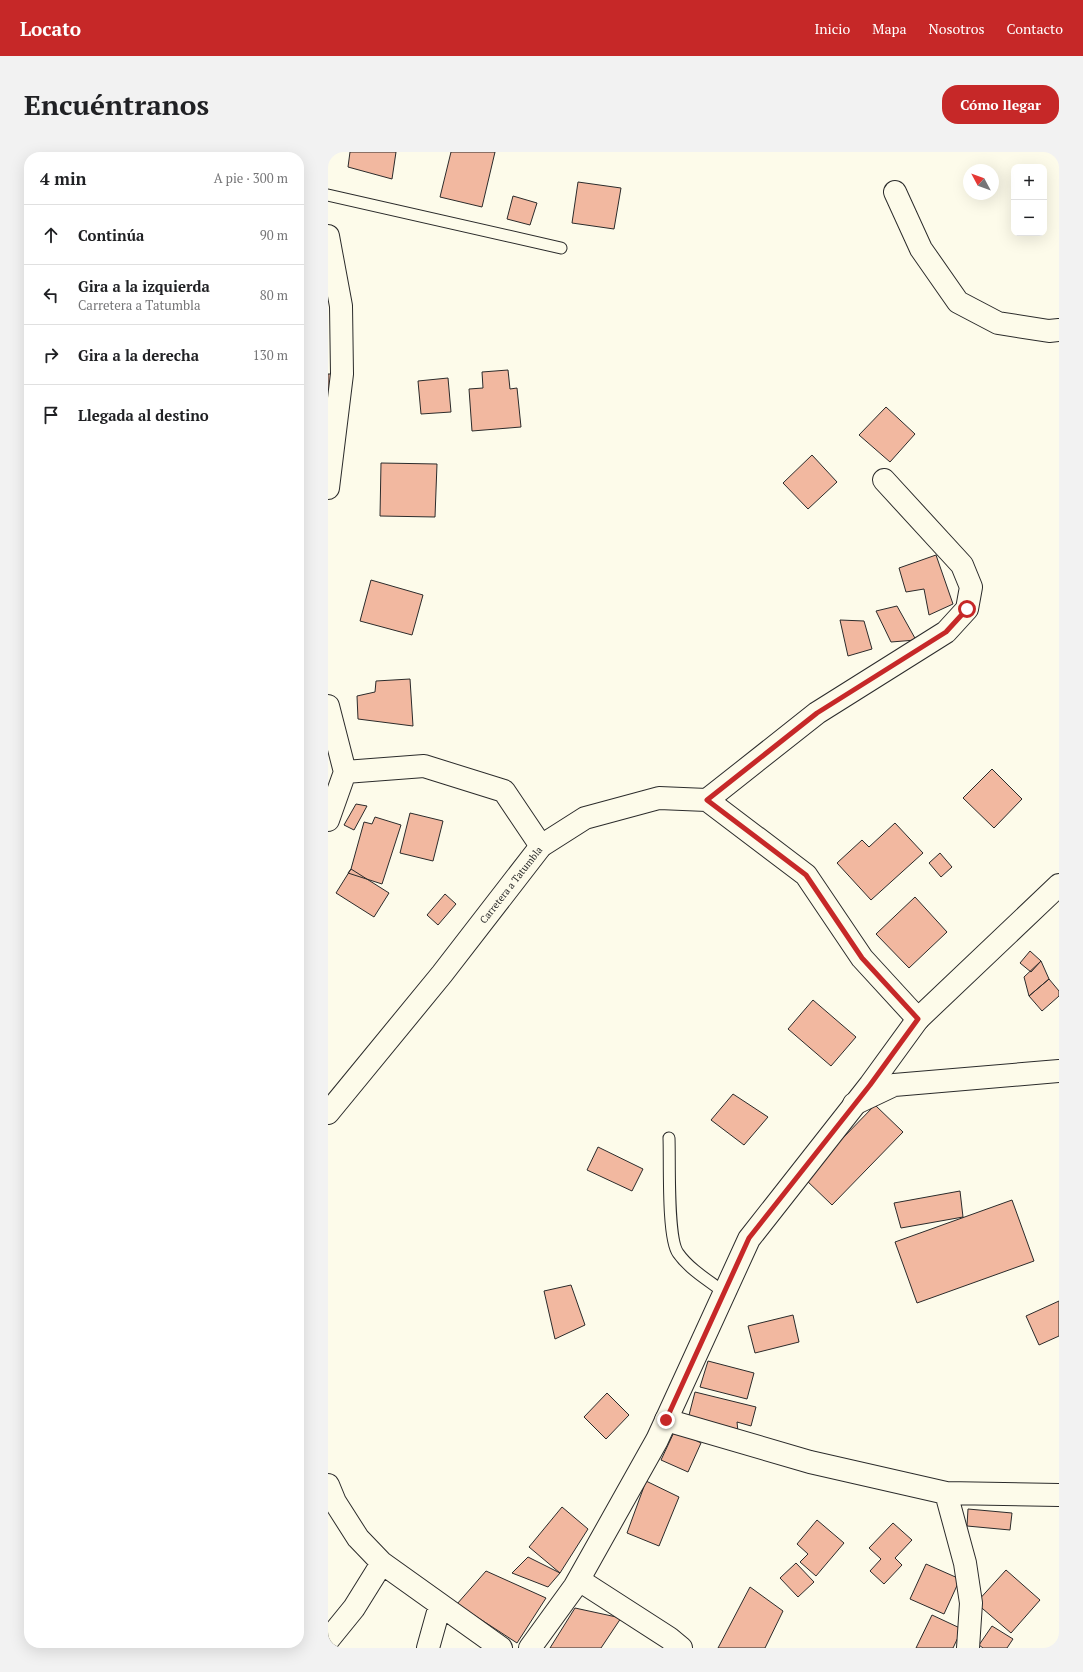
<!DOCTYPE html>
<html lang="es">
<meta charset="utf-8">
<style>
:root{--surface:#fff;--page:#f2f2f2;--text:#202124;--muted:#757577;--line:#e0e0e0;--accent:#c62828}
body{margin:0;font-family:"PT Serif",serif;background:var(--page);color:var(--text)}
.controls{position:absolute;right:12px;top:12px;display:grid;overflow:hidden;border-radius:8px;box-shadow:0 4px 16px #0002}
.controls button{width:36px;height:36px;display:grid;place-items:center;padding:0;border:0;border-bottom:1px solid var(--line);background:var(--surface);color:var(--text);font:20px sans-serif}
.compass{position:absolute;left:635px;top:12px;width:36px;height:36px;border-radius:50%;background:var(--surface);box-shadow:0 4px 16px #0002;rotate:311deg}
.stop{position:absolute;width:12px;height:12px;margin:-9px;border:3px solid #c62828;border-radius:50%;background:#fff}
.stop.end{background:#c62828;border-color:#fff;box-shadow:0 1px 4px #0008}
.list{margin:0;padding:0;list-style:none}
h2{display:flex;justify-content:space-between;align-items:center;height:52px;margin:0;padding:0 16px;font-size:17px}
h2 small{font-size:13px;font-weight:400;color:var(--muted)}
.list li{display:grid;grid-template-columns:26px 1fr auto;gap:12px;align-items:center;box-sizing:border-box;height:60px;padding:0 16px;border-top:1px solid var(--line)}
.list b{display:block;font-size:15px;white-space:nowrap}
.list p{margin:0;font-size:13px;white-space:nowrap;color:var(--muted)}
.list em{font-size:13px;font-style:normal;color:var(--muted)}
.icon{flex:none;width:22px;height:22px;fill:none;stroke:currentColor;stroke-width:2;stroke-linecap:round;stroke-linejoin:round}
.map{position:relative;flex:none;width:731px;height:1496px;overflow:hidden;border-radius:16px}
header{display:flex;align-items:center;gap:24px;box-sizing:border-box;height:56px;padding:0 20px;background:var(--accent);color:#fff}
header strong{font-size:19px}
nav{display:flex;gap:22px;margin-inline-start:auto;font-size:14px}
.intro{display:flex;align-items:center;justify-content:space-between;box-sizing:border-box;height:96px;padding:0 24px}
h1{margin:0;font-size:28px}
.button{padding:10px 18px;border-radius:16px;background:var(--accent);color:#fff;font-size:14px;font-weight:700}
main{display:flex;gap:24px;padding:0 24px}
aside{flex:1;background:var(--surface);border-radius:16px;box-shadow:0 4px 16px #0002}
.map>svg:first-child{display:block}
.building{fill:#f2b8a0;stroke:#2b2b2b}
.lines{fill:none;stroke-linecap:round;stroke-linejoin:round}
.service-casing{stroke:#2b2b2b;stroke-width:13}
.minor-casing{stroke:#2b2b2b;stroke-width:24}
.tertiary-casing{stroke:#2b2b2b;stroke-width:24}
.secondary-casing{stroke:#2b2b2b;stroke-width:24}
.service{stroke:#fdfbea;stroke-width:11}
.minor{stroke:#fdfbea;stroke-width:22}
.tertiary{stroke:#fdfbea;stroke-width:22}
.secondary{stroke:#fdfbea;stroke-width:22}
.route{stroke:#c62828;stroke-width:5}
.labels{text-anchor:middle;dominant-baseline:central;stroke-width:3;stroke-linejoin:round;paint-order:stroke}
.street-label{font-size:10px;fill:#2b2b2b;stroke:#fdfbea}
</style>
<header>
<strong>Locato</strong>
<nav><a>Inicio</a><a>Mapa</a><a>Nosotros</a><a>Contacto</a></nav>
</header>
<div class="intro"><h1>Encuéntranos</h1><a class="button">Cómo llegar</a></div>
<main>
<aside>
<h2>4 min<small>A pie · 300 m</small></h2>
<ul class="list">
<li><svg class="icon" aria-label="ahead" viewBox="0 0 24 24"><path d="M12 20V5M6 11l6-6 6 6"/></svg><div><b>Continúa</b></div><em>90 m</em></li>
<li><svg class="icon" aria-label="left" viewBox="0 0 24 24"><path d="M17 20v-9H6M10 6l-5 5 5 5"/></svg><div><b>Gira a la izquierda</b><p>Carretera a Tatumbla</p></div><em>80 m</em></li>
<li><svg class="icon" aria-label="right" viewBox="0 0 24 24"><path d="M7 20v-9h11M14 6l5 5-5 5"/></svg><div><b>Gira a la derecha</b></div><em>130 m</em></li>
<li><svg class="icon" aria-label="arrive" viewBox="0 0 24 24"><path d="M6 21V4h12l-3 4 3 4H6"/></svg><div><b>Llegada al destino</b></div></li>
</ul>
</aside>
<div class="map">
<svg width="731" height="1496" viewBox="0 0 731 1496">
<rect width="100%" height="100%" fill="#fdfbea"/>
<!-- building -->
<path class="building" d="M22,0H68L64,27L20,15Z
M123,0H167L154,55L112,45Z
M250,30L293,36L286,77L244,71Z
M185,44L209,51L202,73L179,67Z
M180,218L182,237L189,236L193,275L144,279L141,237L155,236L154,220Z
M0,222H3L2,245H0Z
M120,226L123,260L93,262L90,229Z
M558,255L587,282L562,310L531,283Z
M484,303L509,330L480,357L455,331Z
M53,311L109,312L107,365L52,364Z
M608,403L625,452L601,463L596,437L578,440L571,416Z
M43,428L95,443L84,483L32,469Z
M569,454L588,488L563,490L548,459Z
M512,468L536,469L544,497L520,504Z
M82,527L85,574L30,567L29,544L47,540L48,529Z
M664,617L694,647L666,676L635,646Z
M28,652L39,654L26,678L16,673Z
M82,661L115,669L105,709L72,701Z
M47,665L73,673L54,732L20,721L23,717L36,670L44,672Z
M567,671L595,701L543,748L509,711L534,688L541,695Z
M612,701L624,715L613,725L601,711Z
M23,717L61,741L46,765L8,741Z
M117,742L128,752L110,773L99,763Z
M587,745L619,780L581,816L548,782Z
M702,799L713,809L703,820L692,811Z
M713,809L721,827L701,844L696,825Z
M721,827L731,839V844L714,859L701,844Z
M485,848L528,885L503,914L460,877Z
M405,942L440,965L416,993L383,968Z
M547,953L575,980L504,1053L476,1026Z
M270,995L315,1017L304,1039L259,1018Z
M632,1039L635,1065L573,1076L566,1051Z
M684,1048L706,1109L589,1151L567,1090Z
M243,1133L257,1173L227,1187L216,1139Z
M731,1149V1184L711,1193L698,1164Z
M465,1163L471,1190L427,1201L420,1174Z
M380,1209L426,1221L419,1247L372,1235Z
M367,1240L428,1255L423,1274L409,1270L410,1280L360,1267Z
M279,1241L301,1263L278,1287L256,1265Z
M347,1278L373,1291L360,1320L333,1308Z
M318,1329L351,1345L331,1394L299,1381Z
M234,1355L260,1377L232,1421L201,1395Z
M640,1357L684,1361L682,1378L639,1374Z
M489,1368L516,1391L488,1424L472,1410L480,1402L469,1392Z
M565,1371L584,1388L567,1406L574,1413L556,1432L542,1419L553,1407L541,1396Z
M200,1405L232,1421L220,1435L184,1421Z
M468,1411L486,1430L470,1445L452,1426Z
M598,1412L632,1427L616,1462L582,1447Z
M678,1418L712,1448L683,1481L648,1451Z
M158,1419L218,1446L189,1491L129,1452Z
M422,1435L455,1459L437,1496H390Z
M247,1456L293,1466L273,1496H222Z
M604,1463L634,1477L625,1496H588Z
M664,1474L685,1487L679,1496H655L651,1493Z"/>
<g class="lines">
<defs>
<path id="service" d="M0,43L233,96
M341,986C342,1008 339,1086 350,1101C361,1117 381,1129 396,1140"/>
<path id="minor" d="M567,40L593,97L630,150L670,171L721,179L731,178
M0,84L13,154L14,222L0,336
M0,554L17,620L0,668
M17,620L96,614L176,639L213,694
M379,648L489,561L618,480L639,457L643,435L634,413L556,328
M590,867L731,733
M526,952L566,933L731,919
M338,1268L482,1310L618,1341L731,1343
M0,1333L7,1350L30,1386L54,1411L173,1496
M618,1341L637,1411L643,1451L640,1496
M251,1428L341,1486L353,1496
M0,1488L26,1456L54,1411
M100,1496L112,1453"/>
<path id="tertiary" d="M202,1496L247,1434L329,1288L421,1087L542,933L590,867"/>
<path id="secondary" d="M0,961L114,822L213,694L257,666L331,646L379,648L478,723L534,806L590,867"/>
</defs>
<!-- service casing -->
<use href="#service" class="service-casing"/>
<!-- minor casing -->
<use href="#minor" class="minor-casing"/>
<!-- tertiary casing -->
<use href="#tertiary" class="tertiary-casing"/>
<!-- secondary casing -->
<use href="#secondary" class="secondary-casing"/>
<!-- service -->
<use href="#service" class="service"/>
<!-- minor -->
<use href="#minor" class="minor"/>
<!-- tertiary -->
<use href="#tertiary" class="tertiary"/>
<!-- secondary -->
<use href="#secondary" class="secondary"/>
</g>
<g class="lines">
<!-- route -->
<path class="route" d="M338,1268L421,1086L542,933L590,867L534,806L478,723L379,648L489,561L618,480L639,457"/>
</g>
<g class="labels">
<!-- street labels -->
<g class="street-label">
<text transform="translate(183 733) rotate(-52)">Carretera a Tatumbla</text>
</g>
</g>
</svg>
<div class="controls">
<button>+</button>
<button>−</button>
</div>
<svg class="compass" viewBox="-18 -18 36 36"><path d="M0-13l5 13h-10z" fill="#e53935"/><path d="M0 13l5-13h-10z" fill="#757577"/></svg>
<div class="stop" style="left:639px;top:457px"></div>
<div class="stop end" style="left:338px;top:1268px"></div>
</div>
</main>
